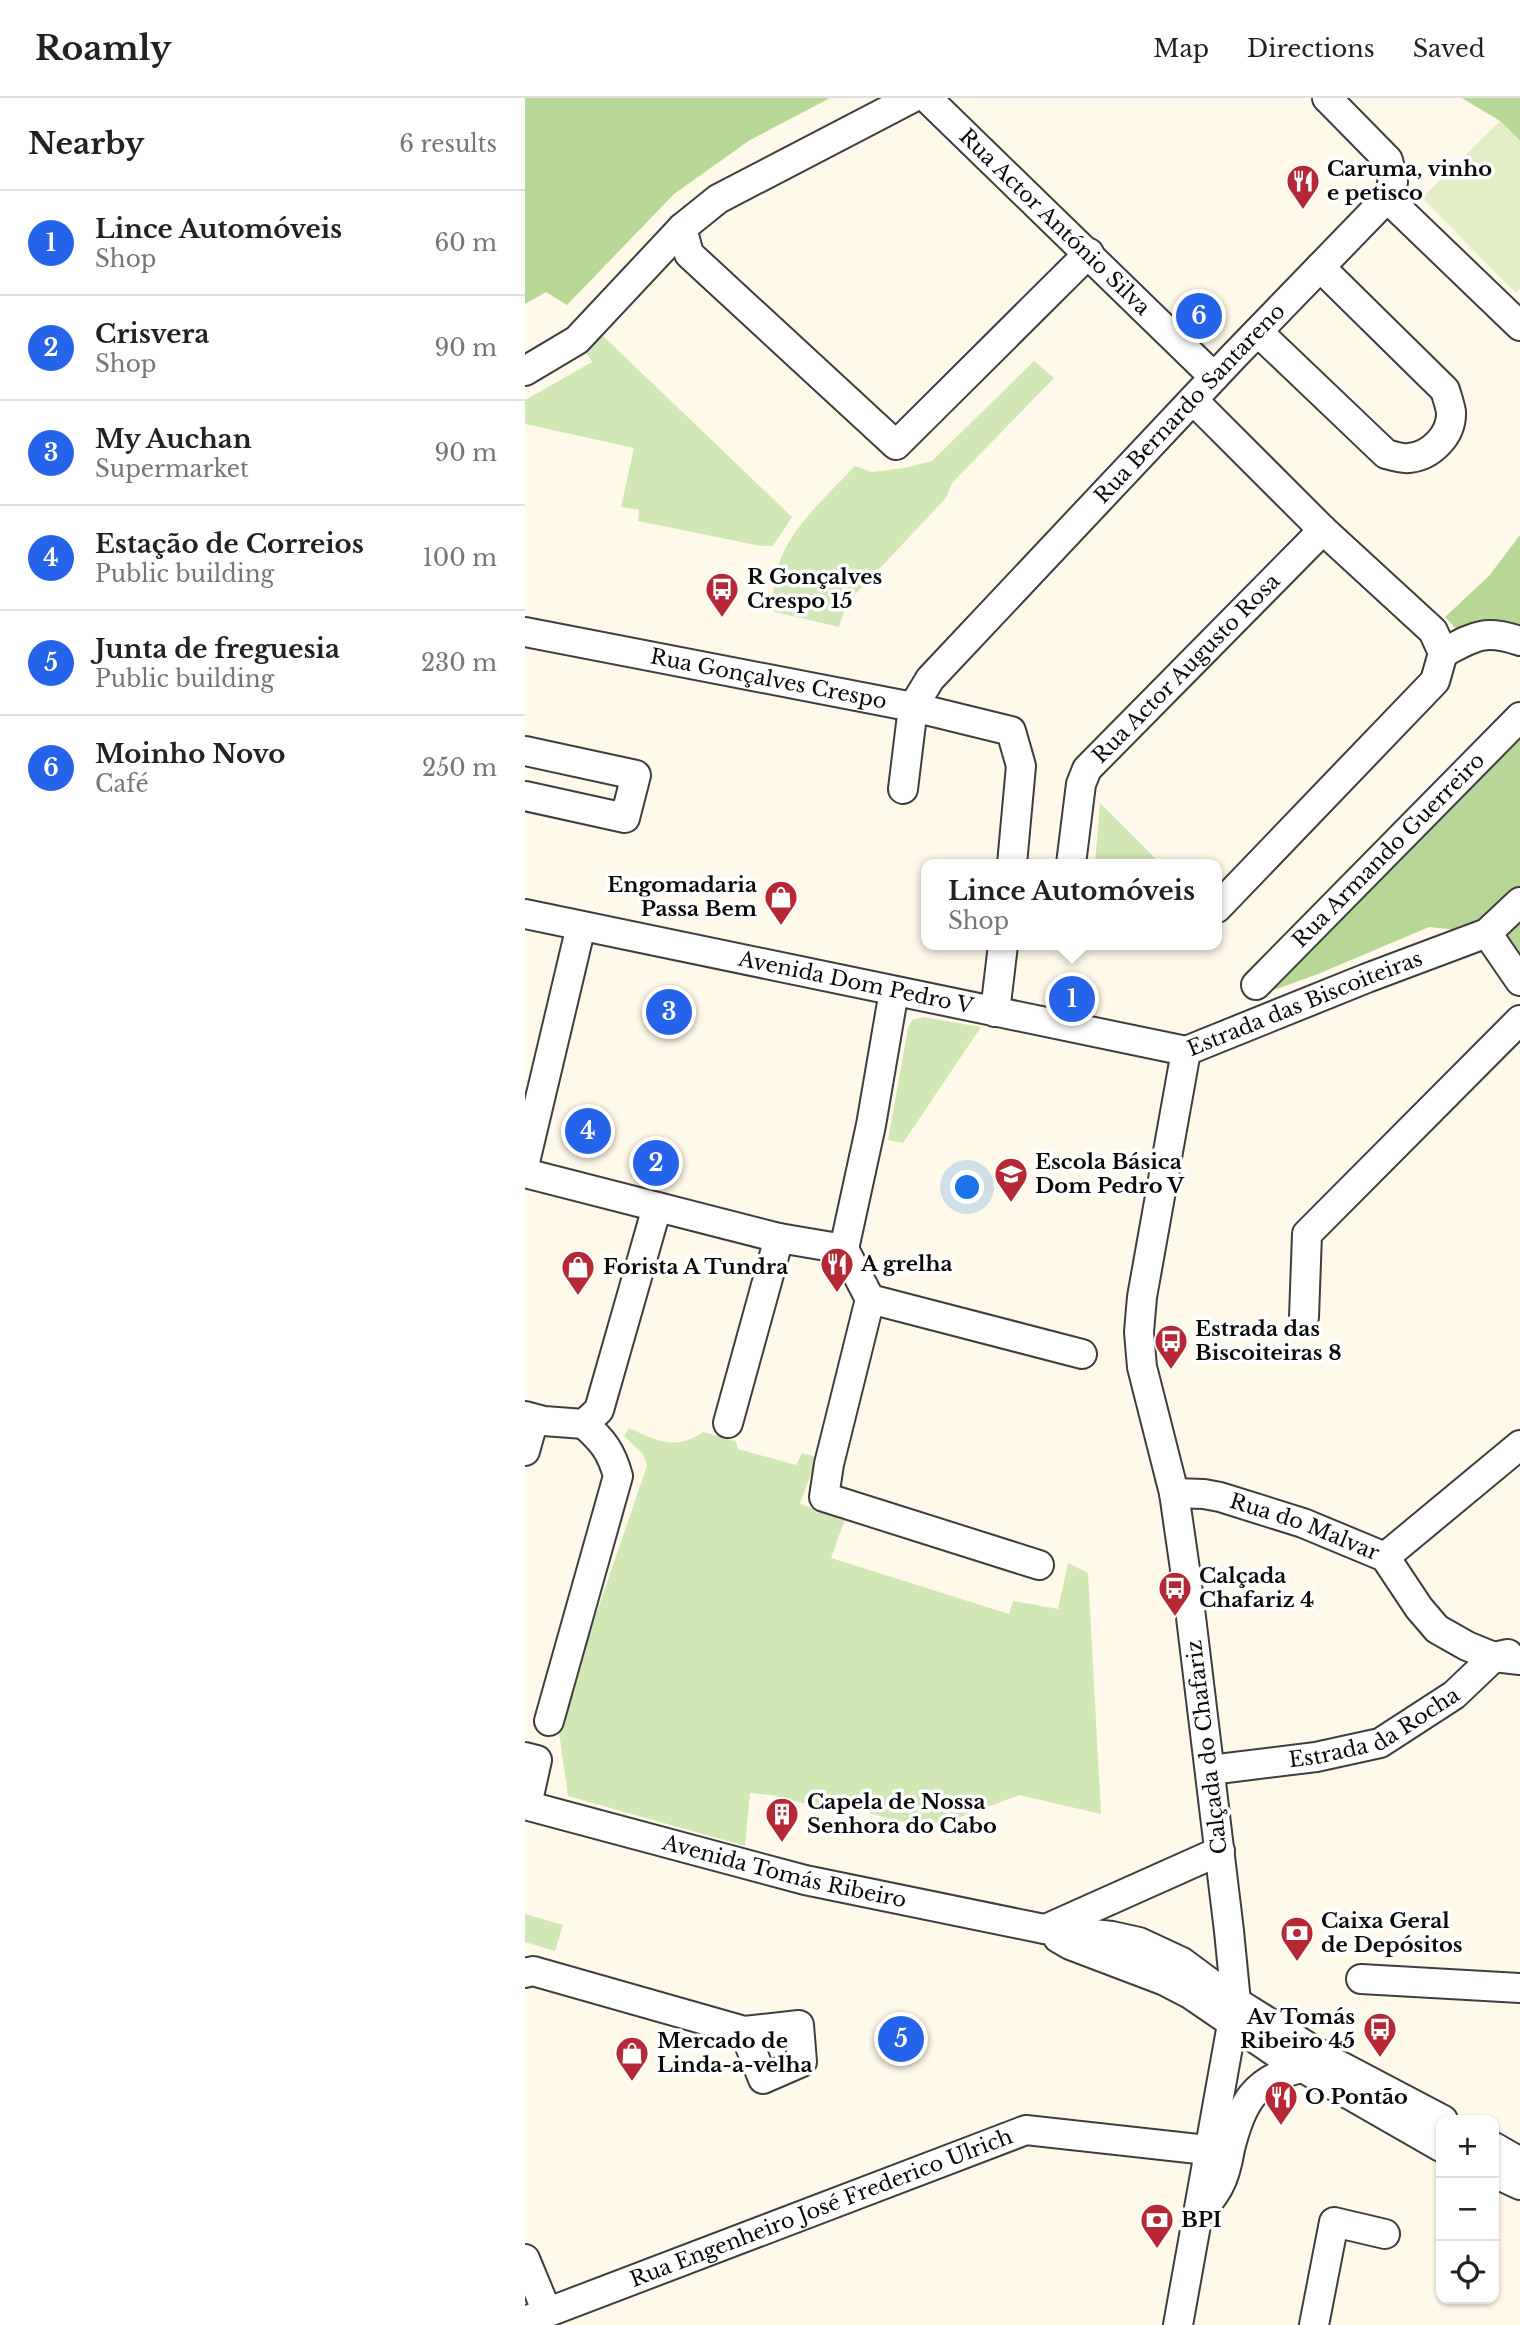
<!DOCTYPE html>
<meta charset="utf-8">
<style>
:root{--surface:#fff;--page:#f6f6f6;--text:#222;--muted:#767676;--line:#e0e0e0;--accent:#2563eb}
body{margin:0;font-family:"Libre Baskerville",serif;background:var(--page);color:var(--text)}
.controls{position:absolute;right:21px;bottom:21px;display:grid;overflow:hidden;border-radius:14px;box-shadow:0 2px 5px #0004}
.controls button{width:63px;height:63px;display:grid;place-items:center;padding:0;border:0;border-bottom:2px solid var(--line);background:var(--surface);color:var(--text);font:35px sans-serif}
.you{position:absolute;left:443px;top:1090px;width:24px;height:24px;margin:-18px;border:5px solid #fff;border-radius:50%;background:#1a73e8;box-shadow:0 0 0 10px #1a73e833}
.badge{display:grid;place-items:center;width:46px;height:46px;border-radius:50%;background:var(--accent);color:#fff;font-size:23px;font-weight:700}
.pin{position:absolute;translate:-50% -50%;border:4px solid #fff;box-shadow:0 2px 7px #0006}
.popup{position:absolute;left:396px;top:761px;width:301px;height:91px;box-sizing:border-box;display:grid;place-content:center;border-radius:14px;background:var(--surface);filter:drop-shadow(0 2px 5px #0005);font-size:23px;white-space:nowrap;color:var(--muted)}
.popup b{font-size:26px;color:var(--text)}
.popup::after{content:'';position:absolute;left:50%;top:100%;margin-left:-14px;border:14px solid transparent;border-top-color:var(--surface)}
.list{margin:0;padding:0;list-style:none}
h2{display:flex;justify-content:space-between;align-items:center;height:91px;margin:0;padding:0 28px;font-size:30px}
h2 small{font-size:23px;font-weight:400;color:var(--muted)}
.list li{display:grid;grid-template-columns:46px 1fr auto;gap:21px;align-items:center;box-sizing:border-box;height:105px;padding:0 28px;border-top:2px solid var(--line)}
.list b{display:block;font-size:26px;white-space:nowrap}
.list p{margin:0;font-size:23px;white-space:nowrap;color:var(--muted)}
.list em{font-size:23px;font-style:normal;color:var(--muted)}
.icon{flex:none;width:38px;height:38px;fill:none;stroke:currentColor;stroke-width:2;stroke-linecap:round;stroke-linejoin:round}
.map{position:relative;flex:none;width:995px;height:2227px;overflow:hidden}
header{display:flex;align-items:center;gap:42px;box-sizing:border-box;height:98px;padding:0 35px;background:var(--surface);border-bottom:2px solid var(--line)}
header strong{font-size:33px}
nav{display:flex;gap:38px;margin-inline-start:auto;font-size:24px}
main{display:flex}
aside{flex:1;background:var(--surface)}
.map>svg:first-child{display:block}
.green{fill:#d1e7b5}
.forest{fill:#b6d795}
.pitch{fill:#e3eec6}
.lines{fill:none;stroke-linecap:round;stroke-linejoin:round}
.minor-casing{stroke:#3e3e3e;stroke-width:32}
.minor{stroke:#fff;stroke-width:28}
.labels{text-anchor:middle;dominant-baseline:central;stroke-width:7;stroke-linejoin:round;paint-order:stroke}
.poi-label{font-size:21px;font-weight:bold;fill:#0b0b0b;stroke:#fff;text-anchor:start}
.street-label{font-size:21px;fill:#0b0b0b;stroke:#fff}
</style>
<header>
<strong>Roamly</strong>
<nav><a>Map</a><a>Directions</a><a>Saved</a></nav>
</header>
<main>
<aside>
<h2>Nearby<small>6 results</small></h2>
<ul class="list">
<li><span class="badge">1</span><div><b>Lince Automóveis</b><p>Shop</p></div><em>60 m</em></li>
<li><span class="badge">2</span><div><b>Crisvera</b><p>Shop</p></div><em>90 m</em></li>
<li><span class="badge">3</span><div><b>My Auchan</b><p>Supermarket</p></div><em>90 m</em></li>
<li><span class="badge">4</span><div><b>Estação de Correios</b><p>Public building</p></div><em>100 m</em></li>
<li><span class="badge">5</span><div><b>Junta de freguesia</b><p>Public building</p></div><em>230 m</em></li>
<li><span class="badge">6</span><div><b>Moinho Novo</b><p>Café</p></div><em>250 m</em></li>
</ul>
</aside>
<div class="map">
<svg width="995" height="2227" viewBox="0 0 995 2227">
<rect width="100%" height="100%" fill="#fef9e9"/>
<!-- green -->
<path class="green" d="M75,235L267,419L248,448H236L113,423L114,412L96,409L109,350L0,326V302L67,264L59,250Z
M509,263L529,280L427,385L421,400L322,505L314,529L246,513C249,496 249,476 256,460C271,424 304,396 330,368L347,374L379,370L407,363Z
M575,705L636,766H570Z
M398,919L456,929L378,1045L363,1042L383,930L387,922Z
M104,1330C131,1343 151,1353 178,1334L211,1343L213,1351L271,1367L277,1355L292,1359L275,1406L320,1421L306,1460L484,1516L488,1503L533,1511L543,1465L563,1475L576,1716L494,1697L420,1725L378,1724L336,1713L291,1708L245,1697L225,1695L220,1748L43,1698L33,1627L122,1368L118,1356L99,1338Z
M0,1816L38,1827L30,1853L0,1844Z"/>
<!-- forest -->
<path class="forest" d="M0,0H305L225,42L149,96L42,207L21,194L0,206Z
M937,0H995V43L975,23Z
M995,437V532C969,519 958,521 933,533L920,519L964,478Z
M995,633V883L962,835L904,829L793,876L746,893Z"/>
<!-- pitch -->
<path class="pitch" d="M975,23L995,43V191L991,195L897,100Z"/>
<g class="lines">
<defs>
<g id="minor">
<path id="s1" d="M402,0L689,279"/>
<path d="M862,100L995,228"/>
<path d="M157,130L164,156L371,347L564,155"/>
<path d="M733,234L861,356C868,358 877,361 884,360C906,358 927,337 926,314C925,307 922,299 920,292L795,169"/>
<path d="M0,273L52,242L157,130L193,101L387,0"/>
<path d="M668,302L798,432L908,533L918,555L910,583L692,810"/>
<path id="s2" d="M0,534L388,609L486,633L496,668L487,766"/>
<path d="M918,555C950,538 959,531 995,543"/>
<path d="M0,653L111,677L100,720L0,698"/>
<path id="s3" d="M378,691L388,609L405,581L709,258L862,100L868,84L863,62L802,0"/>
<path id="s4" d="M546,766L556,686L562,671L798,432"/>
<path id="s5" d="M0,816L661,953"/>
<path d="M962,835L995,883"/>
<path id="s6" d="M731,887L995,619"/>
<path d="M470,914L478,847"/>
<path id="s7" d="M661,953L842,880L962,835L995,804"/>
<path d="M0,1064L56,828"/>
<path d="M0,1075L254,1140L319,1151"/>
<path d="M319,1151L345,1201L557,1256"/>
<path d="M319,1151L346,1027L369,893"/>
<path d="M345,1201L304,1366L299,1399L514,1467"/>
<path d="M779,1219L782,1136L995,922"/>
<path d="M0,1318L19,1323L59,1326L74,1312L132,1109"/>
<path d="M203,1325L254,1140"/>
<path d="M0,1353L9,1321"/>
<path id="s8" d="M649,1395L679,1396L695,1399L778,1425L860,1459L894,1510L912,1531L942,1548L969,1559L995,1562"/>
<path d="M860,1459L995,1347"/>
<path d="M24,1623L93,1378C86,1353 78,1343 59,1326"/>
<path d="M0,1659L12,1662L2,1707"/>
<path id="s9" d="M685,1672L791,1659L855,1645L929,1597L969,1559L983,1556"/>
<path id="s10" d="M0,1707L280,1782L519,1831L587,1838L614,1844L657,1864L711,1904L804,1962L918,2022"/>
<path d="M525,1829L695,1753"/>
<path d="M533,1840L545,1847L640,1883L665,1896L750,1954L916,2049"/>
<path d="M0,1875L8,1873L219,1933L274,1927L277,1964L238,1981L219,1933"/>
<path d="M836,1881L995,1890"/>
<path d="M969,2049L995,2064"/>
<path d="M969,2075L995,2087"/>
<path d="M678,2111C684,2103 690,2096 694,2088C700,2077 703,2063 705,2051C716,2006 729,1981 776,1970"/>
<path d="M0,2161L22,2214"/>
<path id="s11" d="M0,2223L501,2032L682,2052"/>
<path d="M653,2227L711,1904L704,1833L661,1478L649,1395L617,1269L614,1234L617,1199L661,953"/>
<path d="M789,2227L809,2124L860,2136"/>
</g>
</defs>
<!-- minor casing -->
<use href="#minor" class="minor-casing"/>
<!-- minor -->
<use href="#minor" class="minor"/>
</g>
<!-- icons -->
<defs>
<symbol id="restaurant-pin" viewBox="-11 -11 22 30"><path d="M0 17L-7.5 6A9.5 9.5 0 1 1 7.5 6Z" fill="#b62835" stroke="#fff"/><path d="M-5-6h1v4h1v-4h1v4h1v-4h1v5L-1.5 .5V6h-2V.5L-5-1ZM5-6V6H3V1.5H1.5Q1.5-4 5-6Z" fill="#fff"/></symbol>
<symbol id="bus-pin" viewBox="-11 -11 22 30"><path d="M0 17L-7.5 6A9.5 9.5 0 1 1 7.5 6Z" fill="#b62835" stroke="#fff"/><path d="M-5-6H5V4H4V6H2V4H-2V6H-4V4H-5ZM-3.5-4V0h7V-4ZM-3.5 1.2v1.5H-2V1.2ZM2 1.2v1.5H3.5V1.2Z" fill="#fff"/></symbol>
<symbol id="shop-pin" viewBox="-11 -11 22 30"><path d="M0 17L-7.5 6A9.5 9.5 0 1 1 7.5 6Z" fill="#b62835" stroke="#fff"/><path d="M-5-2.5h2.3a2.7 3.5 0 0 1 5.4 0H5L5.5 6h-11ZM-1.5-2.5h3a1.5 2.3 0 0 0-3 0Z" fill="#fff"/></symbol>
<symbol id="school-pin" viewBox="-11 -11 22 30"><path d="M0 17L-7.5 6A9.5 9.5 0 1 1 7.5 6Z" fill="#b62835" stroke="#fff"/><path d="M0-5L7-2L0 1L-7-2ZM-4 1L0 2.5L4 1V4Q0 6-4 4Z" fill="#fff"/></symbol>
<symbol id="building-pin" viewBox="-11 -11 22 30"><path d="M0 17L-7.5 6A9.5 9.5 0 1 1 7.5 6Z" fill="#b62835" stroke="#fff"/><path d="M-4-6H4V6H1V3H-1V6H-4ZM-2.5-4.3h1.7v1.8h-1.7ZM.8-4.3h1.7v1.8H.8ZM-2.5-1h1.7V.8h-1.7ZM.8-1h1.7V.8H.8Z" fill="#fff"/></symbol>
<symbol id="bank-pin" viewBox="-11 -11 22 30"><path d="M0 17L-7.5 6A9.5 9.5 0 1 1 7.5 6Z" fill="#b62835" stroke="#fff"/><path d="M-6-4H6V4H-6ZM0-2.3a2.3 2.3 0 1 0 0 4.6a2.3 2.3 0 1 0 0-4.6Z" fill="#fff"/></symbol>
</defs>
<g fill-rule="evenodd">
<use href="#restaurant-pin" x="759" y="64" width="38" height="52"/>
<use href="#bus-pin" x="178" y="472" width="38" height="52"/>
<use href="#shop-pin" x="237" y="780" width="38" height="52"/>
<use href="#school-pin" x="467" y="1057" width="38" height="52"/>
<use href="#restaurant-pin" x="293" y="1147" width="38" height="52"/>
<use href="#shop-pin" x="34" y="1150" width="38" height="52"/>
<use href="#bus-pin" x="627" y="1224" width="38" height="52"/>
<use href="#bus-pin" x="631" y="1471" width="38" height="52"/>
<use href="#building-pin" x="238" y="1697" width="38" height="52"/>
<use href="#bank-pin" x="753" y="1816" width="38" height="52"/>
<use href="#bus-pin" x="836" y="1912" width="38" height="52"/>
<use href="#shop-pin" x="88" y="1936" width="38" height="52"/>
<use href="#restaurant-pin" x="737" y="1980" width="38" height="52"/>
<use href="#bank-pin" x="613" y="2103" width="38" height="52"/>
</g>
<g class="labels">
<!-- poi labels -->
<g class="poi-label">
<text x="802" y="71">Caruma, vinho<tspan x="802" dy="24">e petisco</tspan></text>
<text x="222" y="479">R Gonçalves<tspan x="222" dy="24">Crespo 15</tspan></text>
<text x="232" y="787" text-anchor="end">Engomadaria<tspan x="232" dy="24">Passa Bem</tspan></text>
<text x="510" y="1064">Escola Básica<tspan x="510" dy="24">Dom Pedro V</tspan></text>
<text x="336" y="1166">A grelha</text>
<text x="78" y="1169">Forista A Tundra</text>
<text x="670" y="1231">Estrada das<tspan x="670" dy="24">Biscoiteiras 8</tspan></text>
<text x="674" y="1478">Calçada<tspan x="674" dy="24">Chafariz 4</tspan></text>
<text x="282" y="1704">Capela de Nossa<tspan x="282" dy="24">Senhora do Cabo</tspan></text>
<text x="796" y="1823">Caixa Geral<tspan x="796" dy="24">de Depósitos</tspan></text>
<text x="830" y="1919" text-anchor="end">Av Tomás<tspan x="830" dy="24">Ribeiro 45</tspan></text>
<text x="132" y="1943">Mercado de<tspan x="132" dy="24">Linda-a-velha</tspan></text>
<text x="780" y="1999">O Pontão</text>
<text x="656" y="2122">BPI</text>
</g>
<!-- street labels -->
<g class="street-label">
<text stroke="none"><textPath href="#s1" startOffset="178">Rua Actor António Silva</textPath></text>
<text stroke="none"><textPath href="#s3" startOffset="494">Rua Bernardo Santareno</textPath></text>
<text stroke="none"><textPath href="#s4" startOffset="238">Rua Actor Augusto Rosa</textPath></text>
<text stroke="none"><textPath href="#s2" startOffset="248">Rua Gonçalves Crespo</textPath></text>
<text stroke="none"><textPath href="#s6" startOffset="189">Rua Armando Guerreiro</textPath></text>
<text stroke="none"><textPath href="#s5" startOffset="338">Avenida Dom Pedro V</textPath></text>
<text stroke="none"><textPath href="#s7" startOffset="128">Estrada das Biscoiteiras</textPath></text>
<text stroke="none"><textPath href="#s8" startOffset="136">Rua do Malvar</textPath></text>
<text stroke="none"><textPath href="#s9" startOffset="172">Estrada da Rocha</textPath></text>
<text transform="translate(682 1649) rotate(-97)">Calçada do Chafariz</text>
<text stroke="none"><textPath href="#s10" startOffset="268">Avenida Tomás Ribeiro</textPath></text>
<text stroke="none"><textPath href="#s11" startOffset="317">Rua Engenheiro José Frederico Ulrich</textPath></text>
</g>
</g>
</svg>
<div class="controls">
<button>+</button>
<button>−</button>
<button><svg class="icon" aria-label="locate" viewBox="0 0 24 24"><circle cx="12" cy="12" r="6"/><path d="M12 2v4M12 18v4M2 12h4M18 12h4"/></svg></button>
</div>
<div class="you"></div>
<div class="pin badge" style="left:547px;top:901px">1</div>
<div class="popup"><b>Lince Automóveis</b>Shop</div>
<div class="pin badge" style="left:131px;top:1065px">2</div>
<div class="pin badge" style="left:144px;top:914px">3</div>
<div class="pin badge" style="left:63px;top:1033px">4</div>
<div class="pin badge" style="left:376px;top:1941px">5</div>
<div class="pin badge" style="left:674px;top:218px">6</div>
</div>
</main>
